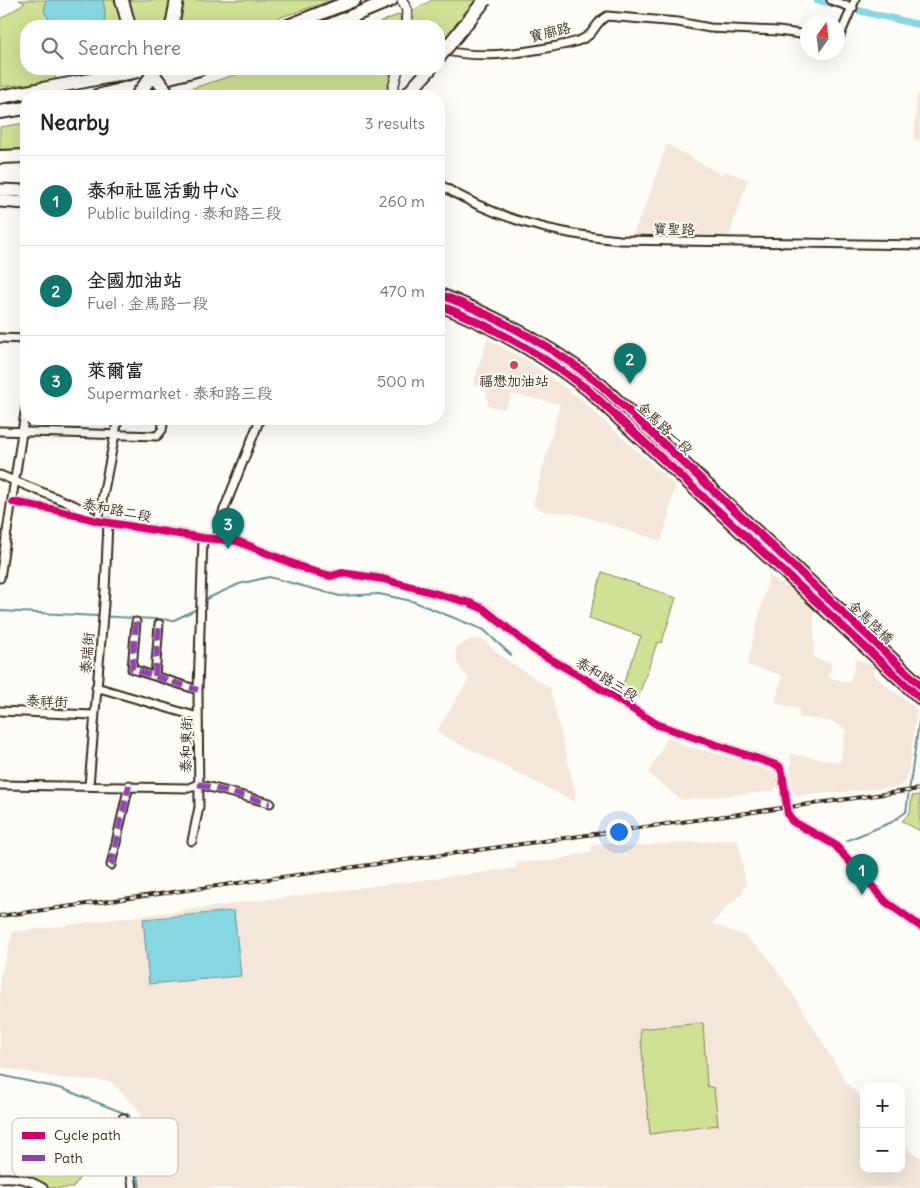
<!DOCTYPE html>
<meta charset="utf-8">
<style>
:root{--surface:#fff;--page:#f6f6f6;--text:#222;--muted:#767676;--line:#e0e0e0;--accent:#0f766e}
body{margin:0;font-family:Delius,"LXGW WenKai TC",sans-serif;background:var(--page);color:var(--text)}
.controls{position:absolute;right:15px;bottom:15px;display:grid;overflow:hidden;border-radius:10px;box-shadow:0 5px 20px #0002}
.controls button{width:45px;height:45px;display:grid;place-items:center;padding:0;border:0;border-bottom:1px solid var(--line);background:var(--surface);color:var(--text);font:25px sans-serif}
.compass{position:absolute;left:800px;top:15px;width:45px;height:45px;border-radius:50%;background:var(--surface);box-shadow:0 5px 20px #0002;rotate:14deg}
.you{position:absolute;left:618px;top:831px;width:18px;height:18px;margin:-12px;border:4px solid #fff;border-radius:50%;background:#1a73e8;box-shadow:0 0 0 8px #1a73e833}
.badge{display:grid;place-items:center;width:32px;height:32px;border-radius:50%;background:var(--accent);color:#fff;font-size:16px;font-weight:700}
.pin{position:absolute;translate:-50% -41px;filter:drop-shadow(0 1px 2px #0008)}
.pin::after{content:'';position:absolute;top:26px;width:18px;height:15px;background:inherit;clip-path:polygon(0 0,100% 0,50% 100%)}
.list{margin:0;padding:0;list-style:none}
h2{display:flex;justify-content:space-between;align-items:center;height:65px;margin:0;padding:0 20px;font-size:21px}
h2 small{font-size:16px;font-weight:400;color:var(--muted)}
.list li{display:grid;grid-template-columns:32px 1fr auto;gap:15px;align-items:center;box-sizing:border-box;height:90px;padding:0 20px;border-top:1px solid var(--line)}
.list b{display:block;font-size:19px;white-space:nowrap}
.list p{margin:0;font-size:16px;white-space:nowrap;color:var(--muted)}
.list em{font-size:16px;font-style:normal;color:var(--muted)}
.icon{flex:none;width:28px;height:28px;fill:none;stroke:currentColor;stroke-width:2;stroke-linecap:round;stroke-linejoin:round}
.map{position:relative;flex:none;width:920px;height:1188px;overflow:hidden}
.search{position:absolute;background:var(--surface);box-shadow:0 5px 20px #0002;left:20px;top:20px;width:425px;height:55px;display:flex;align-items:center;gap:12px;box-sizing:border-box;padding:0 18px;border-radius:20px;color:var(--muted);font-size:19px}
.panel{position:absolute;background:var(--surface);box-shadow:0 5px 20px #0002;left:20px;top:90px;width:425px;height:335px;border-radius:20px}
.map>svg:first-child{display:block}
.built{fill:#f4e6d9}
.green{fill:#cee195;stroke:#84865a}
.water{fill:#87d7e3;stroke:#699294}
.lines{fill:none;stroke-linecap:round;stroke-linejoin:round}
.stream{stroke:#699294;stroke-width:2}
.canal{stroke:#87d7e3;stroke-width:7}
.minor-casing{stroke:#3b2a1e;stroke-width:11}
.tertiary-casing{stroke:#3b2a1e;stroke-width:12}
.primary-casing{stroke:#3b2a1e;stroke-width:15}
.motorway-casing{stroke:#3b2a1e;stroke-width:16}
.minor{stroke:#fdfcf7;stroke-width:7}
.tertiary{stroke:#fdfcf7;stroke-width:9}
.primary{stroke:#fdfcf7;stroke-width:11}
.motorway{stroke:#fdfcf7;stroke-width:12}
.rail-casing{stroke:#3b2a1e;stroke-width:4}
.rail{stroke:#fdfcf7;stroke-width:2;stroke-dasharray:5.5;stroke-linecap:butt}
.motorway-bridge-casing{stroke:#3b2a1e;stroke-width:16;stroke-linecap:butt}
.motorway-bridge{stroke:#fdfcf7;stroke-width:12}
.quiet{stroke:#8e44ad;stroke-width:6;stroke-dasharray:12 6;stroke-linecap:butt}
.cycleway-casing{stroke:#fdfcf7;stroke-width:11}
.cycleway{stroke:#d6006c;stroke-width:8}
.poi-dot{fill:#d1495b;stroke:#fdfcf7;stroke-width:2}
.labels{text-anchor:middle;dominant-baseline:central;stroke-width:4;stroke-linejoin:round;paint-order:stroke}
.street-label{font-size:14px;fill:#3b2a1e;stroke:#fdfcf7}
.poi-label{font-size:14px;fill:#3b2a1e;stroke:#fdfcf7}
.key{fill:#fdfcf7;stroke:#c3bdb6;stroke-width:1}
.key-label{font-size:14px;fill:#3b2a1e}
</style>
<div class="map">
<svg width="920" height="1188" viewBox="0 0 920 1188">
<rect width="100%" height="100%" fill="#fdfcf7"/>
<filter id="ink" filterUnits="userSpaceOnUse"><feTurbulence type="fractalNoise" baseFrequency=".02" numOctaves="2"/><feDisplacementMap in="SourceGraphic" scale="10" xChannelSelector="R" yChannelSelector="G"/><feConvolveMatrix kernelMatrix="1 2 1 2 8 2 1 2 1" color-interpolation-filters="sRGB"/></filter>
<g filter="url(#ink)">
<!-- built -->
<path class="built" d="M917,94L920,95V140L914,139Z
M667,144L722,175L725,171L748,179L727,242L630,240L647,202Z
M487,339L525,359L577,396L675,486L662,541L572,513L543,511L533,505L560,404L512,394L506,407L503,409L488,406L486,389L473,385Z
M769,576L788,587L814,610V658L832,663L828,677L850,683L856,659L874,666V676L917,709L908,774L905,782L897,787L796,796L791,787V754L840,762L846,729L833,722L799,717V709L775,703L782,675L747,665Z
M471,639H482L505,659L550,688L575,791V802L436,732L469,679L457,663L456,648Z
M668,737L686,746L730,757L775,773L777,781L775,791L682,800L648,774Z
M738,839L746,885L743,888L744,893L729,904L712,924L743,935L766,955L796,999L846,1082L864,1101V1169H901V1142L911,1152L920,1157V1188H140V1111L110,1081L60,1078L0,1067V977L13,932L516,868L517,862L552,861L592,851L591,846L618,841L620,847Z"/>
<!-- green -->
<path class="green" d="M19,0H333L254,26H26V69H77L53,73L57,80L0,87V19L25,3Z
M432,0H479L441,46H439V26H416L412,11Z
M400,14L401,26H371Z
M253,69H392L387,96H180L177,93Z
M26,123V151L0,154V127Z
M602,572L676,598L662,642L657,643L638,698L631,695L623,684L641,636L589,618Z
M920,795V831L902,821L910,812L912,796Z
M703,1023L707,1086L714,1088L718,1125L650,1134L640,1029Z
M35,1149L80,1163V1177L73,1188H50L26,1174Z"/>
<!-- water -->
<path class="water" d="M46,0H103L105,12L104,26H64L51,23L44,11Z
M234,911L241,976L149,984L143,919Z"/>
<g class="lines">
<!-- stream -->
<path class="stream" d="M204,600L239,584L269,577L340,596L379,594L412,601L484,630L511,655
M0,611L174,620L199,608
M846,841L892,822L906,812L920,715
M0,1075L63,1089L129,1115L140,1188"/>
<!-- canal -->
<path class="canal" d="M817,0L837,5
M848,8L920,25"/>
<defs>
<path id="minor" d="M831,0L853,8
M838,40L855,0
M442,50C479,59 515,54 552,47C565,44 579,43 589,35C596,29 596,22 607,16L678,22L710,28L778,31L808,35
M439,184C495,219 555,234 620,240L920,245
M0,338L26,339
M0,431L157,436L162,430L164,419
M0,475L76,506L98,521L118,419
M13,502L56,510L98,521L203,538L237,541L311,571L331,576L342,573L383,579L470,603L484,609L533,649L585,679L658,725L779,766L782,772L788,814L792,821L835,845L886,902L920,926
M217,539L223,512L260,419
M0,578L26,406
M136,622L132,669L198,690
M155,676L159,624
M96,687L198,717
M0,711L93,715
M198,784L270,803
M0,785L189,788L198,784
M89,786L105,591L108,522
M192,841L199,807L198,690L203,538
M111,865L129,785
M123,1118L133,1188
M0,1178C17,1177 28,1179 43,1188"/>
<path id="tertiary" d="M402,0L407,10L406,26
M391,96L398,69"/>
<path id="primary" d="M0,190L26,191
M0,201L26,203
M439,294C498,317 552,346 601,385L920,685
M439,305C493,326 541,354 587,389L920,698"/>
<path id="motorway" d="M122,0L129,26
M172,26L177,0
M288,26L354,0
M328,26L391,0
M97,96L200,69
M406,96L430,69
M0,97L149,69
M0,112L26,108
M0,157L26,156"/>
</defs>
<!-- minor casing -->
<use href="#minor" class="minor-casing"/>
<!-- tertiary casing -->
<use href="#tertiary" class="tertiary-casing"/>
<!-- primary casing -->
<use href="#primary" class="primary-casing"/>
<!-- motorway casing -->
<use href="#motorway" class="motorway-casing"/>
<!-- minor -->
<use href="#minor" class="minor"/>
<!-- tertiary -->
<use href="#tertiary" class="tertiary"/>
<!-- primary -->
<use href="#primary" class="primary"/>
<!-- motorway -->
<use href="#motorway" class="motorway"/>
<defs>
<path id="rail" d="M0,916L920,789"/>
</defs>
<!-- rail casing -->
<use href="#rail" class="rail-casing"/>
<!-- rail -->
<use href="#rail" class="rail"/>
<defs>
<path id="motorway-bridge" d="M439,57L485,0
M149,69L170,96
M137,96L156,70"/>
</defs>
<!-- motorway-bridge casing -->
<use href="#motorway-bridge" class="motorway-bridge-casing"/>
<!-- motorway-bridge -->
<use href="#motorway-bridge" class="motorway-bridge"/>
<!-- quiet -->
<path class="quiet" d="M136,622L132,669L198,690
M155,676L159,624
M198,784L270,803
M111,865L129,785"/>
<defs>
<path id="cycleway" d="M439,294C498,317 552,346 601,385L920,685
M439,305C493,326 541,354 587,389L920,698
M13,502L56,510L98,521L203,538L237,541L311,571L331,576L342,573L383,579L470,603L484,609L533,649L585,679L658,725L779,766L782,772L788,814L792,821L835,845L886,902L920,926"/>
</defs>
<!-- cycleway casing -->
<use href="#cycleway" class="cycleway-casing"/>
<!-- cycleway -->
<use href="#cycleway" class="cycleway"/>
</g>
</g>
<!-- markers -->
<circle class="poi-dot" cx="514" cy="365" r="5"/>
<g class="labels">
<!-- street labels -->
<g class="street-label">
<text transform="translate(550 32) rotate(-14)">寶廍路</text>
<text transform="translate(674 229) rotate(1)">寶聖路</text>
<text transform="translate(665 428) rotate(43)">金馬路一段</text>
<text transform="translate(117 510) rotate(11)">泰和路二段</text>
<text transform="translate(871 622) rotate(43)">金馬陸橋</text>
<text transform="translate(87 653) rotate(-85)">泰瑞街</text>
<text transform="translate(607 679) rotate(32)">泰和路三段</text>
<text transform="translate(47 701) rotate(3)">泰祥街</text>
<text transform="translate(186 745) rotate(-89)">泰和東街</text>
</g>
<!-- poi labels -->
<g class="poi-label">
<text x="514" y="381">福懋加油站</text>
</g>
</g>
<!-- legend -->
<rect x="12" y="1118" width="166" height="58" rx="8" class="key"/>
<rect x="22" y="1132" width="23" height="7" fill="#d6006c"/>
<rect x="22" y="1155" width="23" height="6" fill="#8e44ad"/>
<g class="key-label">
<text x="54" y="1140">Cycle path</text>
<text x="54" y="1163">Path</text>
</g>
</svg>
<div class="controls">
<button>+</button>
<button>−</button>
</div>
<svg class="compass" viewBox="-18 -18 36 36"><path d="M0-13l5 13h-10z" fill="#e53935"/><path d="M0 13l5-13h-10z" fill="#767676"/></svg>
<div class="you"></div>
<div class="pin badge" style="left:862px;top:895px">1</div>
<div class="pin badge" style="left:630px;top:384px">2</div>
<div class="pin badge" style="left:228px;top:549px">3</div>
<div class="search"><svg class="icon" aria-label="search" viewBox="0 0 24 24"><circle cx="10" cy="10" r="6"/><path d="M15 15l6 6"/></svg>Search here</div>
<section class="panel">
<h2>Nearby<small>3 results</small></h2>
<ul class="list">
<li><span class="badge">1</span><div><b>泰和社區活動中心</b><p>Public building · 泰和路三段</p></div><em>260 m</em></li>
<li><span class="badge">2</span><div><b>全國加油站</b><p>Fuel · 金馬路一段</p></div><em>470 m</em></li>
<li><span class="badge">3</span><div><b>萊爾富</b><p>Supermarket · 泰和路三段</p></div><em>500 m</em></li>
</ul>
</section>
</div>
